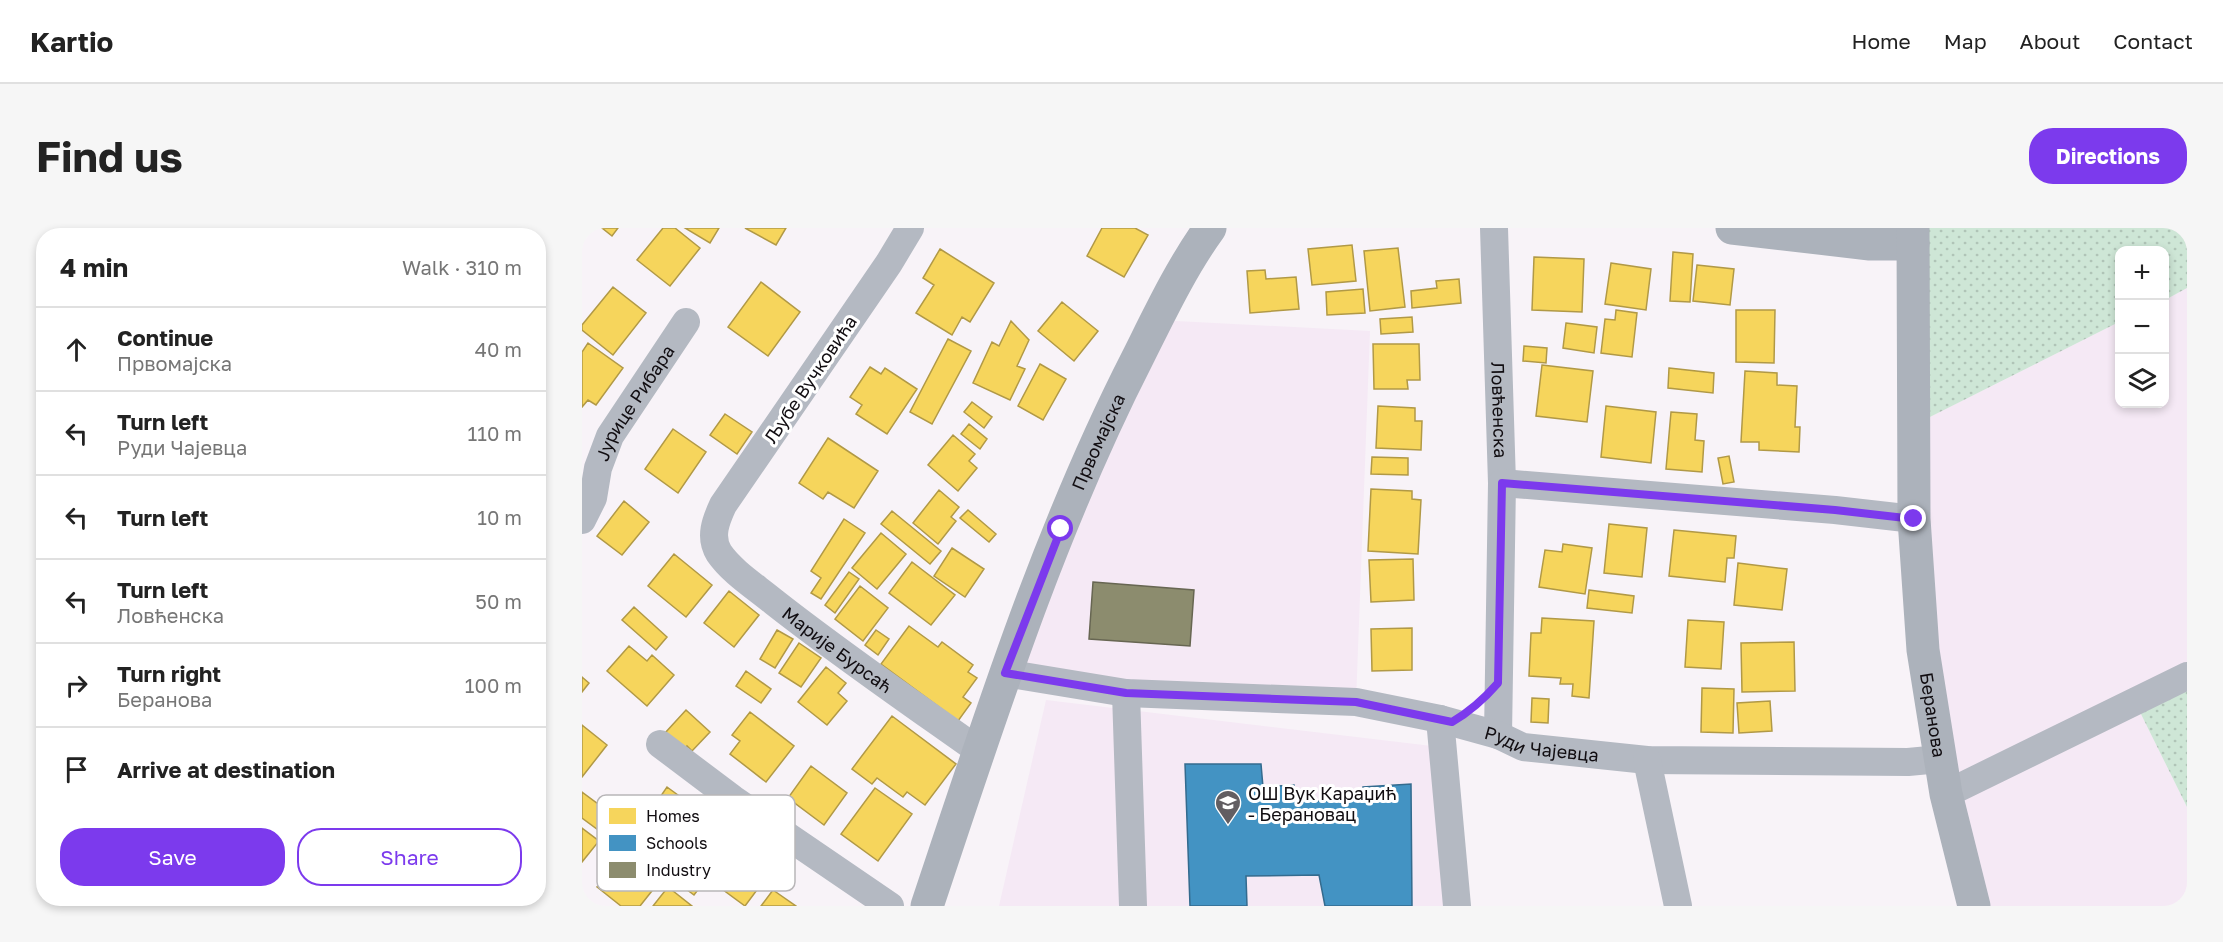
<!DOCTYPE html>
<meta charset="utf-8">
<style>
:root{--surface:#fff;--page:#f6f6f6;--text:#222;--muted:#767676;--line:#e0e0e0;--accent:#7c3aed}
body{margin:0;font-family:"Golos Text",sans-serif;background:var(--page);color:var(--text)}
.controls{position:absolute;right:18px;top:18px;display:grid;overflow:hidden;border-radius:12px;box-shadow:0 3px 9px #0003}
.controls button{width:54px;height:54px;display:grid;place-items:center;padding:0;border:0;border-bottom:2px solid var(--line);background:var(--surface);color:var(--text);font:30px sans-serif}
.stop{position:absolute;width:18px;height:18px;margin:-14px;border:4px solid #7c3aed;border-radius:50%;background:#fff}
.stop.end{background:#7c3aed;border-color:#fff;box-shadow:0 2px 6px #0008}
.list{margin:0;padding:0;list-style:none}
h2{display:flex;justify-content:space-between;align-items:center;height:78px;margin:0;padding:0 24px;font-size:26px}
h2 small{font-size:20px;font-weight:400;color:var(--muted)}
.list li{display:grid;grid-template-columns:39px 1fr auto;gap:18px;align-items:center;box-sizing:border-box;height:84px;padding:0 24px;border-top:2px solid var(--line)}
.list b{display:block;font-size:22px;white-space:nowrap}
.list p{margin:0;font-size:20px;white-space:nowrap;color:var(--muted)}
.list em{font-size:20px;font-style:normal;color:var(--muted)}
.actions{display:flex;gap:12px;padding:18px 24px}
.actions a{flex:1;padding:14px 0;border:2px solid var(--accent);border-radius:24px;text-align:center;font-size:21px;color:var(--accent)}
.actions .main{background:var(--accent);color:#fff}
.icon{flex:none;width:33px;height:33px;fill:none;stroke:currentColor;stroke-width:2;stroke-linecap:round;stroke-linejoin:round}
.map{position:relative;flex:none;width:1605px;height:678px;overflow:hidden;border-radius:24px}
header{display:flex;align-items:center;gap:36px;box-sizing:border-box;height:84px;padding:0 30px;background:var(--surface);border-bottom:2px solid var(--line)}
header strong{font-size:28px}
nav{display:flex;gap:33px;margin-inline-start:auto;font-size:21px}
.intro{display:flex;align-items:center;justify-content:space-between;box-sizing:border-box;height:144px;padding:0 36px}
h1{margin:0;font-size:42px}
.button{padding:15px 27px;border-radius:24px;background:var(--accent);color:#fff;font-size:21px;font-weight:700}
main{display:flex;gap:36px;padding:0 36px}
aside{flex:1;background:var(--surface);border-radius:24px;box-shadow:0 3px 9px #0003}
.map>svg:first-child{display:block}
.built{fill:#f5e9f5}
.green{fill:url(#green-dots)}
.homes{fill:#f6d55c;stroke:#b19946;stroke-width:1.5}
.schools{fill:#4393c3;stroke:#346b8e;stroke-width:1.5}
.industry{fill:#8c8c6e;stroke:#676652;stroke-width:1.5}
.lines{fill:none;stroke-linecap:round;stroke-linejoin:round}
.minor{stroke:#b4b9c2;stroke-width:28}
.major{stroke:#acb2bb;stroke-width:33}
.route{stroke:#7c3aed;stroke-width:8}
.labels{text-anchor:middle;dominant-baseline:central;stroke-width:6;stroke-linejoin:round;paint-order:stroke}
.street-label{font-size:18px;fill:#110d11;stroke:#fff}
.poi-label{font-size:18px;fill:#110d11;stroke:#fff;text-anchor:start}
.key{fill:#fff;stroke:#b8b6b8;stroke-width:1.5}
.key-label{font-size:16px;fill:#110d11}
</style>
<header>
<strong>Kartio</strong>
<nav><a>Home</a><a>Map</a><a>About</a><a>Contact</a></nav>
</header>
<div class="intro"><h1>Find us</h1><a class="button">Directions</a></div>
<main>
<aside>
<h2>4 min<small>Walk · 310 m</small></h2>
<ul class="list">
<li><svg class="icon" aria-label="ahead" viewBox="0 0 24 24"><path d="M12 20V5M6 11l6-6 6 6"/></svg><div><b>Continue</b><p>Првомајска</p></div><em>40 m</em></li>
<li><svg class="icon" aria-label="left" viewBox="0 0 24 24"><path d="M17 20v-9H6M10 6l-5 5 5 5"/></svg><div><b>Turn left</b><p>Руди Чајевца</p></div><em>110 m</em></li>
<li><svg class="icon" aria-label="left" viewBox="0 0 24 24"><path d="M17 20v-9H6M10 6l-5 5 5 5"/></svg><div><b>Turn left</b></div><em>10 m</em></li>
<li><svg class="icon" aria-label="left" viewBox="0 0 24 24"><path d="M17 20v-9H6M10 6l-5 5 5 5"/></svg><div><b>Turn left</b><p>Ловћенска</p></div><em>50 m</em></li>
<li><svg class="icon" aria-label="right" viewBox="0 0 24 24"><path d="M7 20v-9h11M14 6l5 5-5 5"/></svg><div><b>Turn right</b><p>Беранова</p></div><em>100 m</em></li>
<li><svg class="icon" aria-label="arrive" viewBox="0 0 24 24"><path d="M6 21V4h12l-3 4 3 4H6"/></svg><div><b>Arrive at destination</b></div></li>
</ul>
<div class="actions"><a class="main">Save</a><a>Share</a></div>
</aside>
<div class="map">
<svg width="1605" height="678" viewBox="0 0 1605 678">
<defs>
<pattern id="green-dots" width="8" height="8" patternUnits="userSpaceOnUse" patternTransform="scale(1.5)"><rect width="8" height="8" fill="#cee6d6"/><path d="M2 2h.1M6 6h.1" fill="none" stroke="#b0c4b7" stroke-width="1.8" stroke-linecap="round"/></pattern>
</defs>
<rect width="100%" height="100%" fill="#f8f3f8"/>
<!-- built -->
<path class="built" d="M1605,60V448L1552,472L1605,579V678H1392L1364,566L1332,197L1537,94L1538,176H1582L1583,72Z
M575,92L788,103L774,474L423,445Z
M464,472L850,518L862,678H417Z"/>
<!-- green -->
<path class="green" d="M1331,0H1605V60L1583,72L1582,22H1538L1537,94L1332,197Z
M1605,448V579L1552,472Z"/>
<!-- homes -->
<path class="homes" d="M20,0H36L30,8Z
M81,0H93L118,20L88,58L55,32Z
M103,0H137L128,15Z
M163,0H204L194,17Z
M520,0H553L566,7L542,49L505,28Z
M770,17L774,53L730,57L726,21Z
M816,20L823,79L788,83L782,23Z
M358,21L412,55L388,94L380,89L370,107L334,85L352,57L341,50Z
M1091,24L1111,26L1108,74L1088,73Z
M952,29L1002,31L1000,84L950,82Z
M1029,35L1069,41L1064,82L1023,76Z
M1115,37L1152,41L1148,77L1111,73Z
M683,42L684,51L714,49L717,81L668,85L665,43Z
M877,51L879,75L830,80L829,63L855,60L854,53Z
M179,54L218,84L186,128L146,99Z
M31,59L64,85L31,127L0,102V97Z
M781,61L783,85L745,87L744,64Z
M480,74L516,103L492,133L456,103Z
M1034,82L1055,85L1050,129L1019,125L1023,91L1033,92Z
M1154,82H1193L1192,135L1154,134Z
M830,89L831,104L799,106L798,91Z
M429,93L447,112L435,138L443,141L428,172L391,155L410,114L417,118Z
M984,95L1015,99L1012,125L981,120Z
M366,111L389,123L350,196L328,184Z
M6,115L41,140L14,177L6,172L0,179V124Z
M791,116H837L838,152H825L826,161H792Z
M942,118L965,120L964,135L941,133Z
M458,136L484,151L461,192L436,178Z
M960,137L1011,143L1005,194L954,188Z
M288,139L299,146L303,140L335,161L305,206L274,186L280,177L268,169Z
M1087,140L1132,145L1131,165L1086,160Z
M1163,143L1195,145V157L1215,158L1213,199H1218L1217,224L1177,222V214H1159Z
M390,174L410,189L402,200L382,184Z
M796,178L833,180V193H840L839,222L794,220Z
M1024,178L1074,184L1069,235L1019,229Z
M1089,184L1115,186L1113,212L1122,213L1120,244L1084,241Z
M143,186L170,204L155,226L128,207Z
M387,196L405,211L398,221L379,206Z
M91,201L124,224L96,265L63,241Z
M371,207L393,226L387,233L395,240L376,263L346,237Z
M246,210L296,243L272,280L246,264L241,271L217,255Z
M1147,228L1152,254L1141,256L1136,230Z
M790,229L826,230V247L789,246Z
M789,261L830,263V271L839,272L836,326L786,323Z
M357,262L377,279L369,289L374,293L356,316L331,295Z
M42,273L67,294L40,327L15,308Z
M386,282L414,306L407,314L378,290Z
M310,283L359,323L348,336L299,296Z
M262,291L283,305L239,371L229,365L239,350L229,343Z
M1027,296L1065,300L1060,349L1022,345Z
M1092,302L1154,308L1152,330H1145L1143,354L1087,348Z
M299,305L324,326L295,361L270,340Z
M981,316L1010,320L1003,366L957,359L963,322L980,324Z
M370,320L402,341L383,369L352,348Z
M92,326L130,357L104,389L66,358Z
M831,331L832,372L789,374L787,332Z
M330,334L373,367L349,397L307,365Z
M1156,335L1205,341L1200,382L1152,377Z
M267,344L277,351L253,385L243,377Z
M278,358L306,380L281,413L253,391Z
M1007,362L1052,368L1050,385L1005,380Z
M147,363L177,387L152,419L122,395Z
M52,379L85,409L74,422L40,392Z
M960,390L1012,393L1007,470L990,468L991,456H978L979,450L947,448L949,405H959Z
M1106,392L1142,394L1139,441L1103,439Z
M327,398L356,419L360,414L391,437L386,444L395,450L381,469L389,475L376,493L299,436Z
M830,400V442L790,443L789,401Z
M195,402L211,411L193,440L178,431Z
M294,402L307,411L296,427L283,417Z
M1212,414L1213,463L1160,464L1159,415Z
M217,415L239,430L219,459L197,445Z
M47,418L65,433L70,427L92,447L65,478L25,443Z
M244,439L264,455L256,465L265,473L245,497L216,474Z
M164,443L189,461L179,475L154,458Z
M0,449L7,455L0,464Z
M1120,460L1152,461L1151,505L1119,504Z
M950,470L967,471L966,495L949,494Z
M1188,473L1190,503L1157,505L1155,475Z
M104,482L128,504L110,523L105,518L102,522L83,505Z
M168,484L212,518L184,554L148,526L158,513L150,507Z
M310,488L374,536L343,577L325,564L321,569L295,550L290,556L270,541Z
M0,497L25,517L0,549Z
M229,538L265,565L242,597L206,570Z
M85,559L119,584L98,612L65,588Z
M293,560L330,586L296,633L259,606Z
M0,564L39,593L27,610L0,590Z
M0,600L17,613L0,634Z
M129,605L166,632L172,624L192,639L163,678L106,636Z
M79,621L122,654L112,667L68,634Z
M42,626L77,654L58,678H39L15,659Z
M86,659L110,678H71Z
M191,662L214,678H179Z"/>
<!-- schools -->
<path class="schools" d="M603,536H679L681,559L712,557L714,574L781,571V559L829,556L830,678H743L737,647L664,648L665,678H608Z"/>
<!-- industry -->
<path class="industry" d="M511,354L612,362L608,418L507,411Z"/>
<g class="lines">
<!-- minor -->
<g class="minor">
<path id="s1" d="M328,0L307,35L141,277C134,292 127,309 137,325C150,344 174,359 192,374C258,426 328,474 397,523"/>
<path id="s2" d="M912,0L920,255L916,507"/>
<path d="M920,255L1253,282L1332,291"/>
<path id="s3" d="M0,292L11,270L16,240L28,208L104,94"/>
<path id="s4" d="M423,445L544,465L774,474L858,491L916,507L941,519L1065,532L1326,534L1358,531"/>
<path d="M544,465L551,678"/>
<path d="M858,491L875,678"/>
<path d="M78,516L151,571L308,678"/>
<path d="M1065,532L1096,678"/>
<path d="M1364,566L1605,448"/>
</g>
<!-- major -->
<g class="major">
<path d="M1150,0L1288,16H1331"/>
<path id="s5" d="M1331,0L1332,291L1341,422L1364,566L1392,678"/>
<path id="s6" d="M345,678C407,493 466,305 555,131C577,87 599,40 628,0"/>
</g>
</g>
<g class="lines">
<!-- route -->
<path class="route" d="M479,301L423,445L544,465L774,474L870,494C889,483 902,471 916,455L920,255L1253,282L1332,291"/>
</g>
<!-- icons -->
<defs>
<symbol id="school-pin" viewBox="-11 -11 22 30"><path d="M0 17L-7.5 6A9.5 9.5 0 1 1 7.5 6Z" fill="#625e62" stroke="#fff"/><path d="M0-5L7-2L0 1L-7-2ZM-4 1L0 2.5L4 1V4Q0 6-4 4Z" fill="#fff"/></symbol>
</defs>
<g fill-rule="evenodd">
<use href="#school-pin" x="631" y="560" width="30" height="40"/>
</g>
<g class="labels">
<!-- street labels -->
<g class="street-label">
<text transform="translate(228 151) rotate(-56)">Љубе Вучковића</text>
<text stroke="none"><textPath href="#s3" startOffset="130">Јурице Рибара</textPath></text>
<text stroke="none"><textPath href="#s2" startOffset="182">Ловћенска</textPath></text>
<text stroke="none"><textPath href="#s6" startOffset="495">Првомајска</textPath></text>
<text stroke="none"><textPath href="#s1" startOffset="538">Марије Бурсаћ</textPath></text>
<text stroke="none"><textPath href="#s5" startOffset="488">Беранова</textPath></text>
<text stroke="none"><textPath href="#s4" startOffset="544">Руди Чајевца</textPath></text>
</g>
<!-- poi labels -->
<g class="poi-label">
<text x="666" y="565">ОШ Вук Караџић<tspan x="666" dy="21">- Берановац</tspan></text>
</g>
</g>
<!-- legend -->
<rect x="15" y="567" width="198" height="96" rx="9" class="key"/>
<rect x="27" y="580" width="27" height="16" fill="#f6d55c"/>
<rect x="27" y="607" width="27" height="16" fill="#4393c3"/>
<rect x="27" y="634" width="27" height="16" fill="#8c8c6e"/>
<g class="key-label">
<text x="64" y="594">Homes</text>
<text x="64" y="621">Schools</text>
<text x="64" y="648">Industry</text>
</g>
</svg>
<div class="controls">
<button>+</button>
<button>−</button>
<button><svg class="icon" aria-label="layers" viewBox="0 0 24 24"><path d="M12 4l9 5-9 5-9-5zM3 14l9 5 9-5"/></svg></button>
</div>
<div class="stop" style="left:479px;top:301px"></div>
<div class="stop end" style="left:1332px;top:291px"></div>
</div>
</main>
